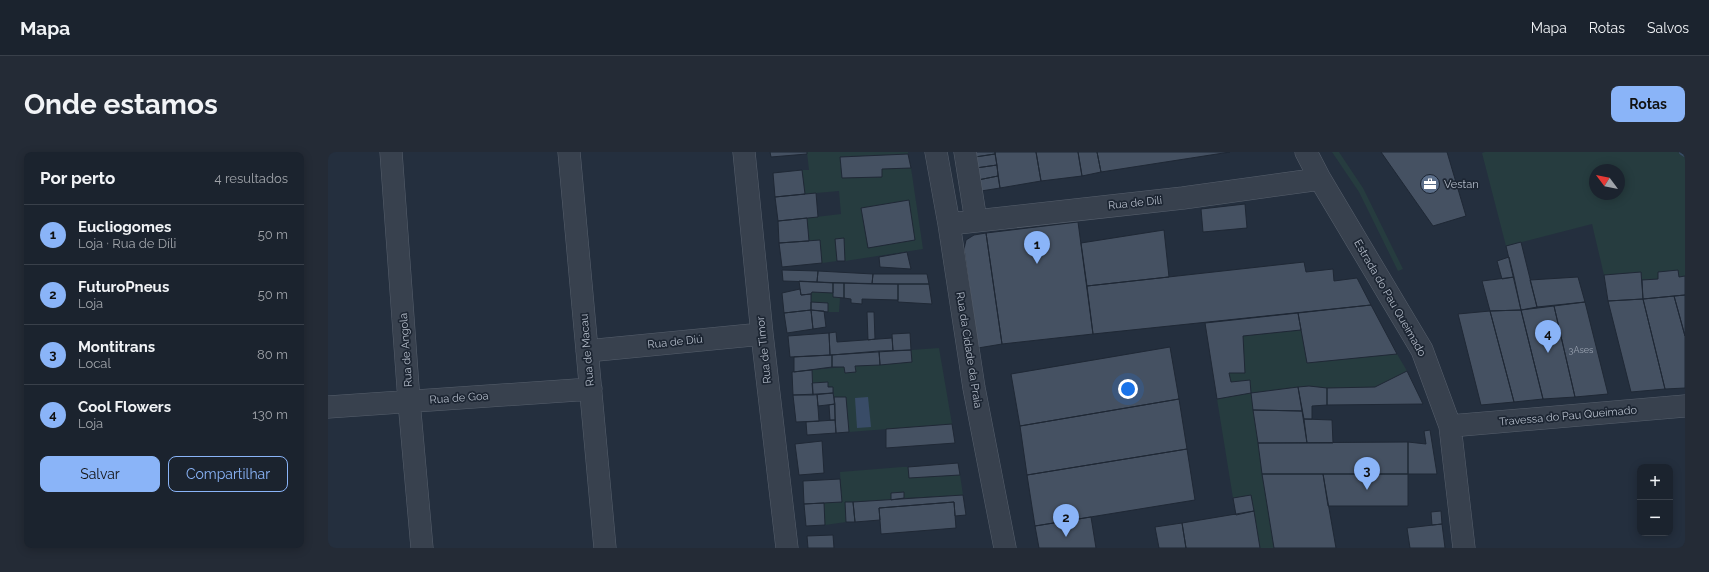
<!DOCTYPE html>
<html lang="pt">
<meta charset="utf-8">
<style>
:root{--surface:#1b232e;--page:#242b36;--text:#f1f3f6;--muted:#a0a4aa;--line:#39404a;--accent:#8ab4f8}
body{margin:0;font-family:Raleway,sans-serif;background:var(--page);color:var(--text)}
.controls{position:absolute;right:12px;bottom:12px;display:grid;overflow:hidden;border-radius:8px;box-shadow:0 2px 10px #0003}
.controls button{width:36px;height:36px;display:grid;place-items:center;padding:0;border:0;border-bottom:1px solid var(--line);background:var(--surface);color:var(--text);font:20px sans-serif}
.compass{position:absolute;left:1261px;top:12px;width:36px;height:36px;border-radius:50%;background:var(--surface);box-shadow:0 2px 10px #0003;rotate:302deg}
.you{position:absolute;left:800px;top:237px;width:14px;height:14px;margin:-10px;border:3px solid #fff;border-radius:50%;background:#1a73e8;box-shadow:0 0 0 6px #1a73e833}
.badge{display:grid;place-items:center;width:26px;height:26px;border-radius:50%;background:var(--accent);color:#111;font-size:13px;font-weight:700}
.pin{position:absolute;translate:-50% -33px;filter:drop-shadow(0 1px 2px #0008)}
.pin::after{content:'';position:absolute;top:21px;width:14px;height:12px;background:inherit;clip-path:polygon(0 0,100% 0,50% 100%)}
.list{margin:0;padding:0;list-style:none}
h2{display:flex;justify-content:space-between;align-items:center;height:52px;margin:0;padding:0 16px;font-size:17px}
h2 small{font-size:13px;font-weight:400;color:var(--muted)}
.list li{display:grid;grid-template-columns:26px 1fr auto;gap:12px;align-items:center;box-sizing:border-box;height:60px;padding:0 16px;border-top:1px solid var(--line)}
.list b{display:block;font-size:15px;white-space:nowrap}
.list p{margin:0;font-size:13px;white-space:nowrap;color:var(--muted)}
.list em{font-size:13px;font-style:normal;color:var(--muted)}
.actions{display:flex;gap:8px;padding:12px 16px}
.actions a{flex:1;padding:9px 0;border:1px solid var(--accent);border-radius:8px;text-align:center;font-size:14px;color:var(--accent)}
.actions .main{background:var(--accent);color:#111}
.map{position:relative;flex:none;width:1357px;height:396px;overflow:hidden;border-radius:8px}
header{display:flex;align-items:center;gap:24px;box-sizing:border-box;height:56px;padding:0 20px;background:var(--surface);border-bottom:1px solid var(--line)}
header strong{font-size:19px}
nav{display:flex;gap:22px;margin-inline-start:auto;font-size:14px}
.intro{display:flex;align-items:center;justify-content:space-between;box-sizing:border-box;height:96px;padding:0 24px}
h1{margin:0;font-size:28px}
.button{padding:10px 18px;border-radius:8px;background:var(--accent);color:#111;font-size:14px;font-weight:700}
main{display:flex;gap:24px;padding:0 24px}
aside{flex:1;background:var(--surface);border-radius:8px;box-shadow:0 2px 10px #0003}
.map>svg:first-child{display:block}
.green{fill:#263c3f;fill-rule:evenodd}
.water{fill:#394c67}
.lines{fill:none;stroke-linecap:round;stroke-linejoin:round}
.stream{stroke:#394c67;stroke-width:6}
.building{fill:#455162;stroke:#1f2835}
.minor-casing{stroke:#565f6c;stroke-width:23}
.minor{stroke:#38414e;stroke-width:22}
.labels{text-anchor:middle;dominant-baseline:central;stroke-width:3.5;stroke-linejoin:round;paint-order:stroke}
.number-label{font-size:9px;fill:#98a1af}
.poi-label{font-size:11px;fill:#b4bcc9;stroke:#1d2633;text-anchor:start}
.street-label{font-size:11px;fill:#b4bcc9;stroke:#1d2633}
</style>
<header>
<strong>Mapa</strong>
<nav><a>Mapa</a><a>Rotas</a><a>Salvos</a></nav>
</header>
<div class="intro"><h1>Onde estamos</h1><a class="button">Rotas</a></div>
<main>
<aside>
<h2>Por perto<small>4 resultados</small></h2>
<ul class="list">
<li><span class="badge">1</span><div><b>Eucliogomes</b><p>Loja · Rua de Díli</p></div><em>50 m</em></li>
<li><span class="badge">2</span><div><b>FuturoPneus</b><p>Loja</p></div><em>50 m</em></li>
<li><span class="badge">3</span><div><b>Montitrans</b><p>Local</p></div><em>80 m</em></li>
<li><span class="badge">4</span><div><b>Cool Flowers</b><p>Loja</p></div><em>130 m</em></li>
</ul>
<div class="actions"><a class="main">Salvar</a><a>Compartilhar</a></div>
</aside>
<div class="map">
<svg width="1357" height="396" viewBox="0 0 1357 396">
<rect width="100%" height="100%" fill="#242f3e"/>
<!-- green -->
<path class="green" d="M479,0H580V2L513,5L514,26L554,25V17L583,16L595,97L517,109L516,87H507L509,109L494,111L492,89H481L479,66L513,62L511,39L477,42L474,18H481ZM581,48L587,88L540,96L533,56Z
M1004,0H1011L1035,36L1075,117L1070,119L1031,40Z
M1157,0H1357V124L1351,125L1350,118L1330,120V127L1314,128L1313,120L1276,123L1264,72L1178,94L1154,1ZM1267,18H1291V42H1267Z
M484,140L505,141V145L512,146L511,160H500V151L483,150Z
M973,178L979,211L1069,202L1079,219L1047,235L999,236L981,234L923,241L946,396H932L923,343L905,346L889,247L923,241L903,230L901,221H917L915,184Z
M611,196L624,272L521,280L518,245H506L505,235L484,231V218L516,215L517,221L527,220V214L584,210L583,198Z
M574,315H580L581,326L632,323L635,343L576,346V340L563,341V348L517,350L518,370L497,373L496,351L514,350L512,320Z"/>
<!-- water -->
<path class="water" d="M540,245L543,275L529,276L527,246Z"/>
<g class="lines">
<!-- stream -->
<path class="stream" d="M1354,0L1357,2"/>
</g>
<!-- building -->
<path class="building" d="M442,0H479V2L443,5Z
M646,0H667V2L647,5Z
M667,0H708L713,29L672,36Z
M708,0H750L754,24L713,29Z
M750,0H769L773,20L754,24Z
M769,0H902L773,20Z
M1053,0H1119L1138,64L1105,74Z
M580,2L583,16L554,17V25L514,26L512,5Z
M667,2L669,13L648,16L647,5Z
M669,13L670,24L650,28L648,16Z
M474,18L477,42L447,45L445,21Z
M670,24L672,36L653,39L650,28Z
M488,41L490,65L450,69L447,45Z
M581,48L587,88L540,96L533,56Z
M917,52L919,76L875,80L873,57Z
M479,66L481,89L451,91L450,69Z
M750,70L765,182L674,192L658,81Z
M836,78L841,125L759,134L753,91Z
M658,81L674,192L650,196L636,97L638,88L646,83Z
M516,86L517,109H509L507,87Z
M492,88L494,111L454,115L451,91Z
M1193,90L1209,155L1193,158L1178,94Z
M579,100L583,117L552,115L551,105Z
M1181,105L1186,125L1174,127L1169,109Z
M976,110L978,120L1005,117L1006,129L1029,126L1043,153L765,182L759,134Z
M454,118L490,119L489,130L455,129Z
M1350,118L1351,125L1357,124V143L1315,147L1314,128L1330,127V120Z
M490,119L545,122L544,132L489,130Z
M1313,120L1315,147L1280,149L1276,123Z
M545,122H599L601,132H544Z
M1186,125L1193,158L1162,159L1154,129Z
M1250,125L1257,150L1209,155L1202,128Z
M471,129L505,131V141L484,140L483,142L473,143Z
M505,131H516V146L505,145Z
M516,131L570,132V148L534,147V152L523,151V147L516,146Z
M570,132H601L604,152L570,150Z
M472,137L473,143L483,142V158L456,161L454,141Z
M1357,143V184L1346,144Z
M1346,144L1357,184V236L1337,237L1315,147Z
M1315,147L1337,237L1303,240L1280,149Z
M483,150L500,151V160L483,158Z
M1257,150L1280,242L1247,245L1226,154Z
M1043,153L1069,202L979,211L970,161Z
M1226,154L1247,245L1215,247L1193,158Z
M483,158L485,177L459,181L456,161Z
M483,158L496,159L498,175L485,177Z
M1193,158L1215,247L1186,250L1162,159Z
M1162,159L1186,250L1153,253L1130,162Z
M539,160H546L547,187L540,188Z
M970,161L973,178L915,184L917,221H901L903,230L922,228L923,241L889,247L877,171Z
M508,180L509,190L564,186L565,199L502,203L501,181Z
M501,181L502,203L462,205L460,184Z
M582,181L583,198L565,199L564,182Z
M842,195L851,247L692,274L683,222Z
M583,198L584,210L552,213L551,199Z
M551,199L552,213L527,214L528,220L517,221L516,215H504V203Z
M504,203V215L466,220V205Z
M484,218L485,243H465L464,220Z
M1079,219L1095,252L999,253V236L1047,235Z
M500,230V235H505V241L485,243L484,231Z
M981,234L999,236V253L984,254V267H976L970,235Z
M970,235L974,259L925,258L923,241Z
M505,241L507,252L490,254L489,242Z
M489,242L491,269L468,270L465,243Z
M506,245H518L521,280L508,281Z
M851,247L859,297L699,323L692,274Z
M507,252V268H502L501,253Z
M925,258L974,259L979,291H930Z
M976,267L1004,268L1005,291H979Z
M507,268L508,281L479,283L478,270Z
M624,272L627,291L558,296V277Z
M1102,278L1109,322H1080V290L1098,292L1096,279Z
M494,289L496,321L471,323L467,292Z
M1080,290V322H934L930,291Z
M859,297L867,348L707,374L699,323Z
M630,311L632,323L581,326L580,315Z
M934,322H995L1008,396H946Z
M995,322H1080V354H1000Z
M512,327L514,350L476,352L475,329Z
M576,340V346L563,348V341Z
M635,343L638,363L627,364L626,350L551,356L552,368L527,370L525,350Z
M923,343L926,359L908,363L905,346Z
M517,350H525L527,370H518Z
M626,350L628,376L553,382L551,356Z
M496,351L497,373L478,374L476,352Z
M926,359L932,396H858L854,371Z
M1113,359L1114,372L1104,373L1103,360Z
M763,365L768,396H711L707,374Z
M854,371L858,396H831L827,375Z
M1114,372L1117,396H1082L1079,376Z
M505,383L506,396H480L479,384Z"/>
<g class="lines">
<defs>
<path id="minor" d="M63,0L81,249L94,396
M241,0L277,396
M416,0L434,182L459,396
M608,0L621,72L646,236L677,396
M637,0L648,69
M978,0L992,27L1094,198L1122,274L1136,396
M621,72L855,46L992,27
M259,199L434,182
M0,255L263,237
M1122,274L1357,254"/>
</defs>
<!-- minor casing -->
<use href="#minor" class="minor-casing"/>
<!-- minor -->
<use href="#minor" class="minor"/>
</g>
<!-- icons -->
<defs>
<symbol id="office-disc" viewBox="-11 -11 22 22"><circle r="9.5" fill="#5c6f8a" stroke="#1d2633"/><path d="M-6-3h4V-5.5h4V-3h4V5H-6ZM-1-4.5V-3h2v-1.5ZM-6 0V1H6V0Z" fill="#fff"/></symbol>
</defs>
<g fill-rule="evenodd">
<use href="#office-disc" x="1091" y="21" width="22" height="22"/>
</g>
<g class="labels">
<!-- number labels -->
<g class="number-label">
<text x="1253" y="198">3Ases</text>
</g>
<!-- poi labels -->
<g class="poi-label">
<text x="1116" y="32">Vestan</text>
</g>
<!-- street labels -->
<g class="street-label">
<text transform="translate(807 51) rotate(-6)">Rua de Díli</text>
<text transform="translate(1062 146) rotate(60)">Estrada do Pau Queimado</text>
<text transform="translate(347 190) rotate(-6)">Rua de Diú</text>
<text transform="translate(78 198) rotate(-94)">Rua de Angola</text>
<text transform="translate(259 198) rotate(-95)">Rua de Macau</text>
<text transform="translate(436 198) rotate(-96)">Rua de Timor</text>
<text transform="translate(641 198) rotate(81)">Rua da Cidade da Praia</text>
<text transform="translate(131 246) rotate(-4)">Rua de Goa</text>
<text transform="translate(1240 264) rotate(-5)">Travessa do Pau Queimado</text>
</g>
</g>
</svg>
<div class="controls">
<button>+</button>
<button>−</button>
</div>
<svg class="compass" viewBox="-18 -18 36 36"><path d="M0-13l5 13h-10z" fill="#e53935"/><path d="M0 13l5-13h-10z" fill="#a0a4aa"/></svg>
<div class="you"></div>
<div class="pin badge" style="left:709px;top:112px">1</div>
<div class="pin badge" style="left:738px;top:385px">2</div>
<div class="pin badge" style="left:1039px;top:338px">3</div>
<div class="pin badge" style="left:1220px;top:201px">4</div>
</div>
</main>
